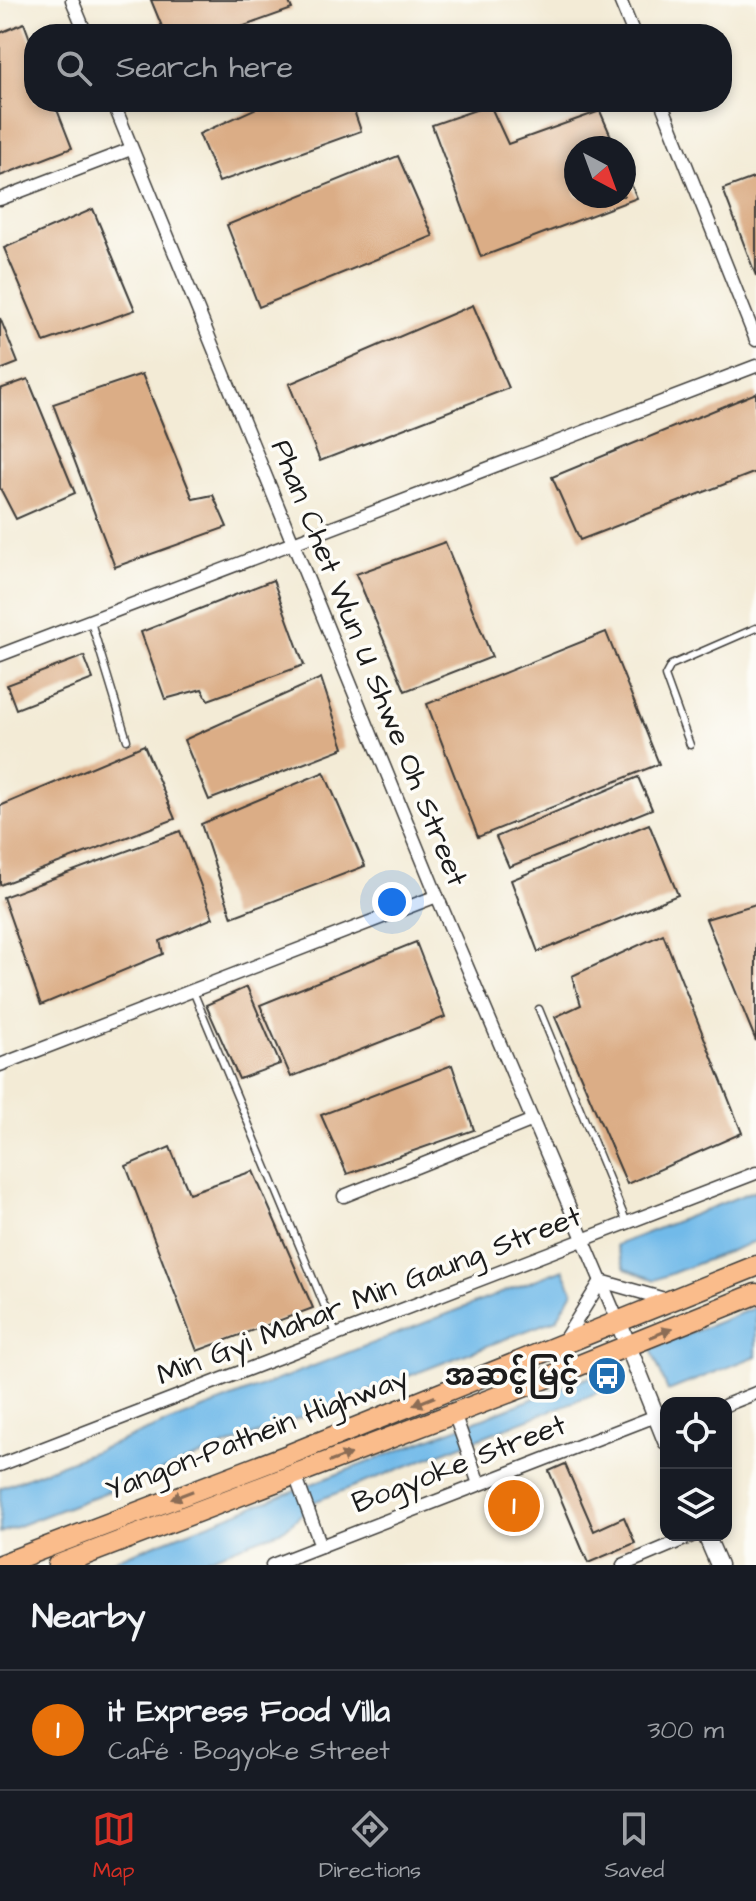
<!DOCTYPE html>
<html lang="en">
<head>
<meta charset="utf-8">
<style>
  :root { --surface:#171b24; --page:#242831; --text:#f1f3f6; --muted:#9ea1a6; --line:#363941; --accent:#d93025 }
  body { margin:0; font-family:"Architects Daughter","Noto Sans Myanmar",sans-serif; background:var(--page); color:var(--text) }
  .controls { position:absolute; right:24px; bottom:24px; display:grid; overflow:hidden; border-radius:16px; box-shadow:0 4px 12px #0003 }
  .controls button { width:72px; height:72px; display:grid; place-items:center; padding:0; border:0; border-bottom:2px solid var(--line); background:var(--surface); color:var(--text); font:40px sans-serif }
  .compass { position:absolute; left:564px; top:136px; width:72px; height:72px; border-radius:50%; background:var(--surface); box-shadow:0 4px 12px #0003; rotate:139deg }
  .you { position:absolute; left:392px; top:902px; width:28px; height:28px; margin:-20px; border:6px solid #fff; border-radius:50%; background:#1a73e8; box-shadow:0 0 0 12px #1a73e833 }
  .badge { display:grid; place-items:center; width:52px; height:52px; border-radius:50%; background:var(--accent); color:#fff; font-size:26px; font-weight:700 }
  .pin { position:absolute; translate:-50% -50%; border:4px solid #fff; box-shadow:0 2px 8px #0006 }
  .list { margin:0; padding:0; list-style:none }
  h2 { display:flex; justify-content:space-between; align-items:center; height:104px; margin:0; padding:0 32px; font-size:34px }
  h2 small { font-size:26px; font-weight:400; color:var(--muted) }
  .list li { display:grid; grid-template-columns:52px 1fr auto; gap:24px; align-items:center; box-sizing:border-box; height:120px; padding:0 32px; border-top:2px solid var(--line) }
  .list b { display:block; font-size:30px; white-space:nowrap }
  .list p { margin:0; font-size:26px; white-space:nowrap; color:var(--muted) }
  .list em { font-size:26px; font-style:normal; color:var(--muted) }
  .icon { flex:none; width:44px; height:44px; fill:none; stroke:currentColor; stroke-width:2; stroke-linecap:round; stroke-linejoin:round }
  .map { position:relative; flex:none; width:756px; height:1565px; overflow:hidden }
  .search { position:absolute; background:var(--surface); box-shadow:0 4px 12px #0003; left:24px; right:24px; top:24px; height:88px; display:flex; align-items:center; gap:20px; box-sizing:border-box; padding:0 28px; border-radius:32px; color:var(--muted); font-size:30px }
  .sheet { height:224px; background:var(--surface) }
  nav { display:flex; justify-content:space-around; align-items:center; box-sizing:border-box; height:112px; border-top:2px solid var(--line); background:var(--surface); font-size:22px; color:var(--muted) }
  nav a { display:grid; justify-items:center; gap:4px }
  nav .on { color:var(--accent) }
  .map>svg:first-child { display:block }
  .water { fill:#71bae9; stroke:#466b82; stroke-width:2 }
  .building { fill:#dbad86 }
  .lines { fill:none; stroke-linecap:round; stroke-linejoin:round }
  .service-casing { stroke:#3c3b38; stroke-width:9 }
  .minor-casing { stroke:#3c3b38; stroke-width:15 }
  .tertiary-casing { stroke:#3c3b38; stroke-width:19 }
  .primary-casing { stroke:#3c3b38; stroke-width:23 }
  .service { stroke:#fff; stroke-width:6 }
  .minor { stroke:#fff; stroke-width:12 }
  .tertiary { stroke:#fff; stroke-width:16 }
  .primary { stroke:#fabc8b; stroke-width:20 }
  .oneway { fill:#8b6c54 }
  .labels { text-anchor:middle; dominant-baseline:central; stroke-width:7; stroke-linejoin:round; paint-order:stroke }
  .street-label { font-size:30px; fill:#1c1c1c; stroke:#fdfcf7 }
  .poi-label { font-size:30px; font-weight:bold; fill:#1c1c1c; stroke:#fdfcf7; text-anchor:end }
</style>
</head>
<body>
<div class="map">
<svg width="756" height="1565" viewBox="0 0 756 1565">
  <rect width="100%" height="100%" fill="#fdfcf7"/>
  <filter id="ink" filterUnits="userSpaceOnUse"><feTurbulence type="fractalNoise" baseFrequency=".0125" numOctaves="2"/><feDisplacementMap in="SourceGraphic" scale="16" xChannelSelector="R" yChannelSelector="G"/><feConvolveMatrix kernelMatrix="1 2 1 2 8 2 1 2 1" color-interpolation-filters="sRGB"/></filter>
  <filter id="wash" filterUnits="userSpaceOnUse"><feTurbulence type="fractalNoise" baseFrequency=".006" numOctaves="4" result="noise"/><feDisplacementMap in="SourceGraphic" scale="32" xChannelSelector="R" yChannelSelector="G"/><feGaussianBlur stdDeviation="1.8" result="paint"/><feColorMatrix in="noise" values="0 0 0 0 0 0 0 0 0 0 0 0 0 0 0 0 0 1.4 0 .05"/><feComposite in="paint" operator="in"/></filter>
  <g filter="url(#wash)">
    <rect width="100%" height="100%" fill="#f3ebd6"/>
    <g class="water">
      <polygon points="756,1190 756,1241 655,1280 625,1269 616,1245"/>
      <polygon points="563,1269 573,1291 557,1319 0,1533 0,1488"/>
      <polygon points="756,1307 756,1356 668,1391 651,1349"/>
      <polygon points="605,1371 612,1387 316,1501 285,1529 190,1565 101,1565"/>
    </g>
    <g id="blocks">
      <g class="building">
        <polygon points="151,0 288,0 292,9 222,34 165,34"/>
        <polygon points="24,23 34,50 34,102 54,102 72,148 0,176 0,33"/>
        <polygon points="270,102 351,102 361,131 219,182 199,134"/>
        <polygon points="490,105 508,144 600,111 616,148 576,148 576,196 624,196 624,168 637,198 481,257 432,125"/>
        <polygon points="398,156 433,236 259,307 227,225"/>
        <polygon points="756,177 756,276 723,189"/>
        <polygon points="93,209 135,310 44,342 4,248"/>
        <polygon points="473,305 509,388 320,461 289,384"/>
        <polygon points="0,318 18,363 0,370"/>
        <polygon points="142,374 193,499 213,495 227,527 115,567 53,404"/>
        <polygon points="28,379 75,493 16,519 0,488 0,389"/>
        <polygon points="756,393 756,472 580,540 552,477"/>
        <polygon points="445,542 492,657 405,691 356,574"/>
        <polygon points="273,580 304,665 208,700 202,689 165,699 141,632"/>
        <polygon points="606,632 659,764 478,837 427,704"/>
        <polygon points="84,656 93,679 16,709 7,685"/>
        <polygon points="321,678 344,748 209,800 184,740"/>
        <polygon points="144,745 175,819 0,885 0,806"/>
        <polygon points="324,772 365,866 232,917 201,824"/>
        <polygon points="638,777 652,809 509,867 496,837"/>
        <polygon points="649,824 678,895 538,952 511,880"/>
        <polygon points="180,831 213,918 160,941 163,954 41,1005 3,897"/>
        <polygon points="756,904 756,1041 706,919"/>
        <polygon points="663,934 742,1133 627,1184 555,1017 581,1005 572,976"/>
        <polygon points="416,942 445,1017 291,1077 260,1005"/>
        <polygon points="247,987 280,1064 239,1079 206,1005"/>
        <polygon points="452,1065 474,1130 347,1174 321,1115"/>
        <polygon points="170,1147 189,1193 253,1171 313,1308 197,1351 126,1166"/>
        <polygon points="565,1464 594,1531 624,1517 635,1543 588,1563 549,1471"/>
      </g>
    </g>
  </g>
  <g filter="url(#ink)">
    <use href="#blocks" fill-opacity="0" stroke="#3c3b38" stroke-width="2"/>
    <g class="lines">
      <g class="service-casing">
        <g id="service">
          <polyline points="91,622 127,740"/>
          <polyline points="690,745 665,676 671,665 756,628"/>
          <polyline points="193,991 337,1336"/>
          <polyline points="539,1009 627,1223"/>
        </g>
      </g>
      <g class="minor-casing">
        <g id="minor">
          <polyline points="72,0 86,34"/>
          <polyline points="620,0 634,34"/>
          <polyline points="113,102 437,896 618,1321"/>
          <polyline points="661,102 756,340"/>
          <polyline points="0,199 131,149"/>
          <polyline points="0,655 756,366"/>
          <polyline points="0,1065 437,896"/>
          <polyline points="344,1196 533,1120"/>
          <polyline points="563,1342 601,1281 668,1300"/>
          <polyline points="726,1405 756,1393"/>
          <polyline points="454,1413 479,1484"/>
          <polyline points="0,1465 756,1173"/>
          <polyline points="295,1475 321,1546"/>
          <polyline points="272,1565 666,1412"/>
          <polyline points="623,1565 694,1535"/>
        </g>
      </g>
      <g class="tertiary-casing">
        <g id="tertiary">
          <polyline points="618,1321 666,1441"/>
          <polyline points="706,1535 719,1565"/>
        </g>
      </g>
      <g class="primary-casing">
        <g id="primary">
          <polyline points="0,1565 288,1455 756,1266"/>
          <polyline points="58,1565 570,1369 756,1294"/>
        </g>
      </g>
      <use href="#service" class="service"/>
      <use href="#minor" class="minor"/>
      <use href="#tertiary" class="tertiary"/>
      <use href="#primary" class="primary"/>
    </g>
    <defs><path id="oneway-solid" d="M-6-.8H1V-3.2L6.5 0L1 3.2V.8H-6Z" transform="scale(2)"/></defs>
    <g class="oneway">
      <use href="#oneway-solid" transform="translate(661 1333) rotate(-22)"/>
      <use href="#oneway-solid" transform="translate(424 1401) rotate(158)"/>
      <use href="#oneway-solid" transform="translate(340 1458) rotate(-21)"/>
      <use href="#oneway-solid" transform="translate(182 1495) rotate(159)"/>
    </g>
  </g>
  <defs>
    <g id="bus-disc" transform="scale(2)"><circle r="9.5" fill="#1f6fb2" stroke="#fdfcf7"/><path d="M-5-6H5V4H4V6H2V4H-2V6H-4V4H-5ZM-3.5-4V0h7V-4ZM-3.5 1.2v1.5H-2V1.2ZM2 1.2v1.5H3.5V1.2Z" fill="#fff"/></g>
  </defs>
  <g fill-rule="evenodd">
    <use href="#bus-disc" x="607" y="1376"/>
  </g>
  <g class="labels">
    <g class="street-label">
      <text transform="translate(369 663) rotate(68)">Phan Chet Wun U Shwe Oh Street</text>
      <text transform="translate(369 1296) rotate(-21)">Min Gyi Mahar Min Gaung Street</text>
      <text transform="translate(257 1434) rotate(-21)">Yangon-Pathein Highway</text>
      <text transform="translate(459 1464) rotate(-21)">Bogyoke Street</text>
    </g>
    <g class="poi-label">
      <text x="579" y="1376">အဆင့်မြင့်</text>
    </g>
  </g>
</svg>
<div class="controls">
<button><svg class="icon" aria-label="locate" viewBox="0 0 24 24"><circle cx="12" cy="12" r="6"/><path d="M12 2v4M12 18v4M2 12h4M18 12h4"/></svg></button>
<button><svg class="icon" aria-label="layers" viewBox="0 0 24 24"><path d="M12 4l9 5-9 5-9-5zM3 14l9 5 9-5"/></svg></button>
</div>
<svg class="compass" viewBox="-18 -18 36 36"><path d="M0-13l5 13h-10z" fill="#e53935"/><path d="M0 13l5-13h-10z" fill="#9ea1a6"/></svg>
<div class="you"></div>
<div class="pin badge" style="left:514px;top:1506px;background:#e8710a">1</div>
<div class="search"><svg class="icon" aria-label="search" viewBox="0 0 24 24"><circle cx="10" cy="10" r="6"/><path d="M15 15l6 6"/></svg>Search here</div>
</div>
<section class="sheet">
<h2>Nearby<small></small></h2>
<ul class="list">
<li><span class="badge" style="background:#e8710a">1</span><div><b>it Express Food Villa</b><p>Café · Bogyoke Street</p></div><em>300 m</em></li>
</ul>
</section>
<nav>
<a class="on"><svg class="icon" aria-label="map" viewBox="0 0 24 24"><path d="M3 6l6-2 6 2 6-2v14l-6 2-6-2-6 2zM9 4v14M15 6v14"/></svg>Map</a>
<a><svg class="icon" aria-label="directions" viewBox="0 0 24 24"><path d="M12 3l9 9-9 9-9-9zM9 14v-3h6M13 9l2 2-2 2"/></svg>Directions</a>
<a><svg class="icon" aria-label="saved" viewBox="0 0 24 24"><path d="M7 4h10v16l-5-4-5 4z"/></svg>Saved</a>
</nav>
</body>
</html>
